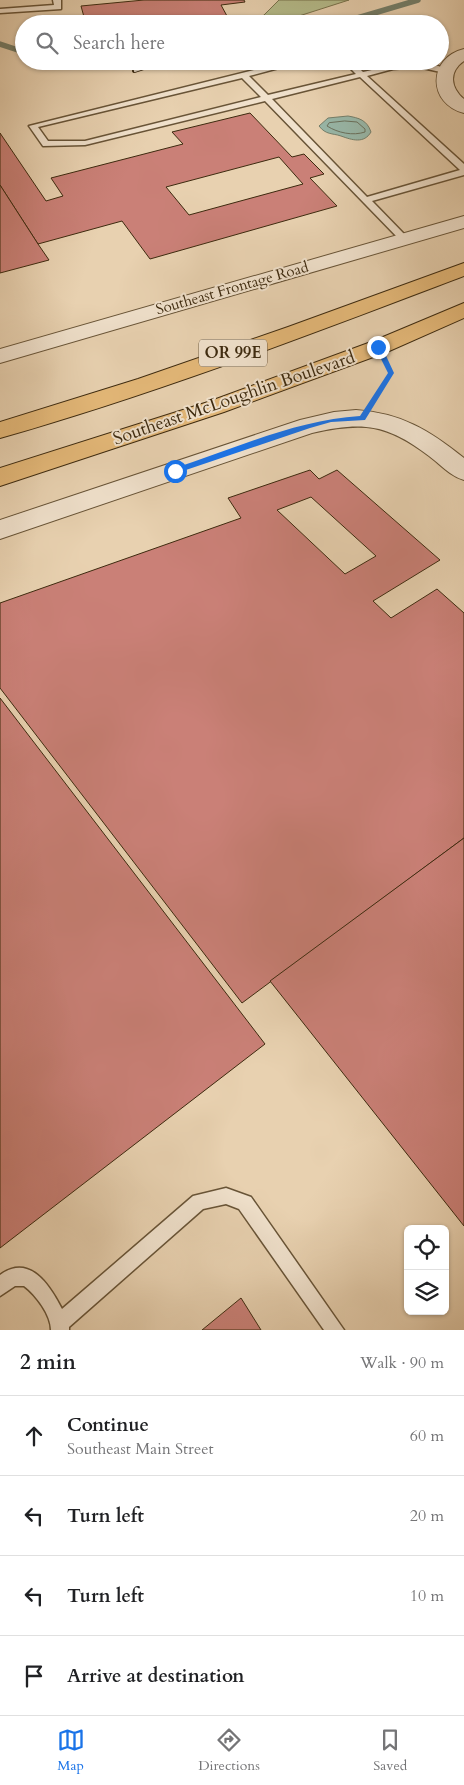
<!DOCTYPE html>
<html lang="en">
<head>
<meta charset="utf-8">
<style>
  :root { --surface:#fff; --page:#f2f2f2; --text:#202124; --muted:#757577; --line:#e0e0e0; --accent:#1a73e8 }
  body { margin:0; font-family:Cardo,serif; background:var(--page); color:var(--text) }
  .controls { position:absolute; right:15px; bottom:15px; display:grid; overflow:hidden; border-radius:8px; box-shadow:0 1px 4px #0004 }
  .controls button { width:45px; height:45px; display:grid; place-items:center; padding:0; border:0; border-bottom:1px solid var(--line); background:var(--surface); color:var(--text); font:25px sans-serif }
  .stop { position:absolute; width:15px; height:15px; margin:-11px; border:4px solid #1a73e8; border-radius:50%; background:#fff }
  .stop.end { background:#1a73e8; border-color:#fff; box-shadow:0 1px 5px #0008 }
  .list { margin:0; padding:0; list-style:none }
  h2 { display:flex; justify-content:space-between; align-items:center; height:65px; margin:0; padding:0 20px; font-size:21px }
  h2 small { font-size:16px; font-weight:400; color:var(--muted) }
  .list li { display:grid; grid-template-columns:32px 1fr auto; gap:15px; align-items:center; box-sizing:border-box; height:80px; padding:0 20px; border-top:1px solid var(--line) }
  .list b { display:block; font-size:19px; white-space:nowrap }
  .list p { margin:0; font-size:16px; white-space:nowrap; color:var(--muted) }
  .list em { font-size:16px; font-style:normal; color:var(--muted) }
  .icon { flex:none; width:28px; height:28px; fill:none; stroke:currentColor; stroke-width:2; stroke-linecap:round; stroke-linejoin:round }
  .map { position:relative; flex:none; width:464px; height:1330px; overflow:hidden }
  .search { position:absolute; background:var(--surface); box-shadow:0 1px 4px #0004; left:15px; right:15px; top:15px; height:55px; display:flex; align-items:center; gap:12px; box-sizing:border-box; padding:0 18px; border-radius:28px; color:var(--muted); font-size:19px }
  .sheet { height:385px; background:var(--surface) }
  nav { display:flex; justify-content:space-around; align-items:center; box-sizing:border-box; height:70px; border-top:1px solid var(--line); background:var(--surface); font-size:14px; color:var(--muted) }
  nav a { display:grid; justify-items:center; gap:2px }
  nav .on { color:var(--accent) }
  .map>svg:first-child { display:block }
  .green { fill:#b5bc8b; stroke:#79734d }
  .water { fill:#98b7a8; stroke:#747f6b }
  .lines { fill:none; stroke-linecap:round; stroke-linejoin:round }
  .shore { stroke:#6a705c; stroke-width:1 }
  .stream { stroke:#747f6b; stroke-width:5.5 }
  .building { fill:#ca8077; stroke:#3d2a0f; fill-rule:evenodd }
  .service-casing { stroke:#685437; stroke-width:3 }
  .tertiary-casing { stroke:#685437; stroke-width:2 }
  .trunk-casing { stroke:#3d2a0f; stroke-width:2 }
  .path { stroke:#3d2a0f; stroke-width:2.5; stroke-dasharray:3 2; stroke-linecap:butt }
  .service { fill:#f0e1cc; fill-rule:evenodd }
  .tertiary { fill:#f0e1cc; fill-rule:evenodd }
  .trunk { fill:#e4b878; fill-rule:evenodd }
  .rail-casing { stroke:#3d2a0f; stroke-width:4 }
  .rail { stroke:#f0e1cc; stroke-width:2.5; stroke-dasharray:8; stroke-linecap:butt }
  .route { fill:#1a73e8 }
  .labels { text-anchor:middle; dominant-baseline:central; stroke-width:4; stroke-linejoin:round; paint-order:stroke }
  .far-street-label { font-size:15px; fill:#3d2a0f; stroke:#f0e1cc }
  .shield { fill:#f0e1cc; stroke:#736148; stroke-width:1 }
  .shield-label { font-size:16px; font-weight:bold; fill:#3d2a0f }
  .street-label { font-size:18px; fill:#3d2a0f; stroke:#f0e1cc }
</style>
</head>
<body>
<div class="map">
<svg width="464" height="1330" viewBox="0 0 464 1330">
  <rect width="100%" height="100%" fill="#e8d1b0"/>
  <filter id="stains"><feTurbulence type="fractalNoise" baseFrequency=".004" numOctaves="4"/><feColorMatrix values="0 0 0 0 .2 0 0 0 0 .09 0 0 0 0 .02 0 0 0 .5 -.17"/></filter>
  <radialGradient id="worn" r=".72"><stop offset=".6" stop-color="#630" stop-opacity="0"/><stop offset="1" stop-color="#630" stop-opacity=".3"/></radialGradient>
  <polygon class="green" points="279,0 349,0 274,24 251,24 264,15"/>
  <path class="water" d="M348,116C359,118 367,120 371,132C364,144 352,140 341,136C332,133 326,135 319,126L328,118Z"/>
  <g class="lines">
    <path class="shore" d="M345,121L357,122L365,129V132C353,136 338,133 327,126L329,123Z"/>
    <g class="stream">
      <polyline points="337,24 418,0"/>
      <polyline points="0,44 24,52"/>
      <polyline points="79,61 114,65 188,61"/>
    </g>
  </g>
  <g class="building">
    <polygon points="144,0 244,0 245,2 221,5 227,16 220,17 221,21 204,24 76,24 74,18 84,17 81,6"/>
    <path d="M250,113L292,157L304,154L324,174L310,178L337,206L150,259L122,221L38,244L0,185V133L46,201L63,196L51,178L183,144L172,132ZM279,157L303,184L189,215L166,187Z"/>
    <polygon points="0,185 38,244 49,260 0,273"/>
    <path d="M310,470L319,479L337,470L440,560L373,601L391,618L437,589L464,613V838L242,1003L0,688V603L241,518L228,498ZM311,497L376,556L345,574L277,510Z"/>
    <polygon points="0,698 265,1044 0,1248"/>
    <polygon points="464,838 464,1226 270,981"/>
    <polygon points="241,1298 261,1330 202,1330"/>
  </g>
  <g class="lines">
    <g class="service-casing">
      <g id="service">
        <polygon points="53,0 61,0 61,9 0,13 0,9 54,5"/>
        <path d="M290,61H305L249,76L268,95L356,74L343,61H352L363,72C387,66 427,56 449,71L445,73L418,67L393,69L367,76L464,164V175L372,201L406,236V240H400L265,101L85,145L43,146L29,126ZM360,77L460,170L367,197L272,99ZM242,78L261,97L85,141H48L38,127Z"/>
        <path d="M226,1188L251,1197L344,1330H324L239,1209L226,1204L203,1209L69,1327V1330H51C51,1315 36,1295 24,1286H15L0,1296V1275C30,1253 50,1286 62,1309L193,1196Z"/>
      </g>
    </g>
    <g class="tertiary-casing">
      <g id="tertiary">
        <path d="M464,49V61C448,72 451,88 464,99V113C428,104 427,58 464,49Z"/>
        <polygon points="464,216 464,228 0,363 0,349"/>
        <path d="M356,410C401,413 429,430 464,458V480C450,476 440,464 429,456C387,424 363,421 312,433L0,539V520L300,420L334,412Z"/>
      </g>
    </g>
    <g class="trunk-casing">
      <g id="trunk">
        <path d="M464,263V276C311,334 158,393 0,438V422L138,379L288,327Z"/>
        <polygon points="464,303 464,318 387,352 224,412 0,486 0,468 208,402 371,342"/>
      </g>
    </g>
    <polyline class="path" points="375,399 391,373 387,366"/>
    <use href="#service" class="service"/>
    <use href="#tertiary" class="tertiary"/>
    <use href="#trunk" class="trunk"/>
    <g class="rail-casing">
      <polyline id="rail" points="134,71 165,61"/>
    </g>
    <use href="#rail" class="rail"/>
  </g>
  <path class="route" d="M378,345L382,347L394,373L365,420L331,422L310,428L177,473H172V469C233,449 296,420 360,416L388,373L375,347Z"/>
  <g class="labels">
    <g class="far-street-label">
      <text transform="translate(232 288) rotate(-16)">Southeast Frontage Road</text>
    </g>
    <rect class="shield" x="199" y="339.5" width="68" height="27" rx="4"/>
    <g class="shield-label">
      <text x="233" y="353">OR 99E</text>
    </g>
    <g class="street-label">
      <text transform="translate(234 398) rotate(-19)">Southeast McLoughlin Boulevard</text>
    </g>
  </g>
  <rect width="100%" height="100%" filter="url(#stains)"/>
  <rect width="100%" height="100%" fill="url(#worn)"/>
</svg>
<div class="controls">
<button><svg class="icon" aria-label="locate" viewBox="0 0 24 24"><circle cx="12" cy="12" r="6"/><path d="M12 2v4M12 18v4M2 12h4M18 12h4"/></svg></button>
<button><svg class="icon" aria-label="layers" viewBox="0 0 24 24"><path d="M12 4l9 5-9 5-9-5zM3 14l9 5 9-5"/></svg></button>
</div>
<div class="stop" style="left:175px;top:471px"></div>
<div class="stop end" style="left:378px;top:347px"></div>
<div class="search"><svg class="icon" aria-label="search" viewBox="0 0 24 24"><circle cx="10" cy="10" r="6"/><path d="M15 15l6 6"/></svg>Search here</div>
</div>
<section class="sheet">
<h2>2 min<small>Walk · 90 m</small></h2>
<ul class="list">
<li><svg class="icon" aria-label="ahead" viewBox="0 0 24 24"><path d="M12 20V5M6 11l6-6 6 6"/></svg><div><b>Continue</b><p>Southeast Main Street</p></div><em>60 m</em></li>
<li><svg class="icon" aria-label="left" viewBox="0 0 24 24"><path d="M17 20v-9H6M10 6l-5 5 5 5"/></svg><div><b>Turn left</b></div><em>20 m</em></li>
<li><svg class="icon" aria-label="left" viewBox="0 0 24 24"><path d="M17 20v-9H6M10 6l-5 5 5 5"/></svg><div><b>Turn left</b></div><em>10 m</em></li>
<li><svg class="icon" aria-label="arrive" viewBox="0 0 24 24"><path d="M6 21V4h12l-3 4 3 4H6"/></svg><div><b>Arrive at destination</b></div></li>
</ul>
</section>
<nav>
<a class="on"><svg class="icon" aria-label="map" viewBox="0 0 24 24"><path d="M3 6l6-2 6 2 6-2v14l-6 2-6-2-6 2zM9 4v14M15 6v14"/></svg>Map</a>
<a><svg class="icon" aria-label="directions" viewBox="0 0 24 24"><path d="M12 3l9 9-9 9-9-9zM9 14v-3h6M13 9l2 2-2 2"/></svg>Directions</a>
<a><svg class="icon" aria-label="saved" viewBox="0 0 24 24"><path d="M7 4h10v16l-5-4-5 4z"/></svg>Saved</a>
</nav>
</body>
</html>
